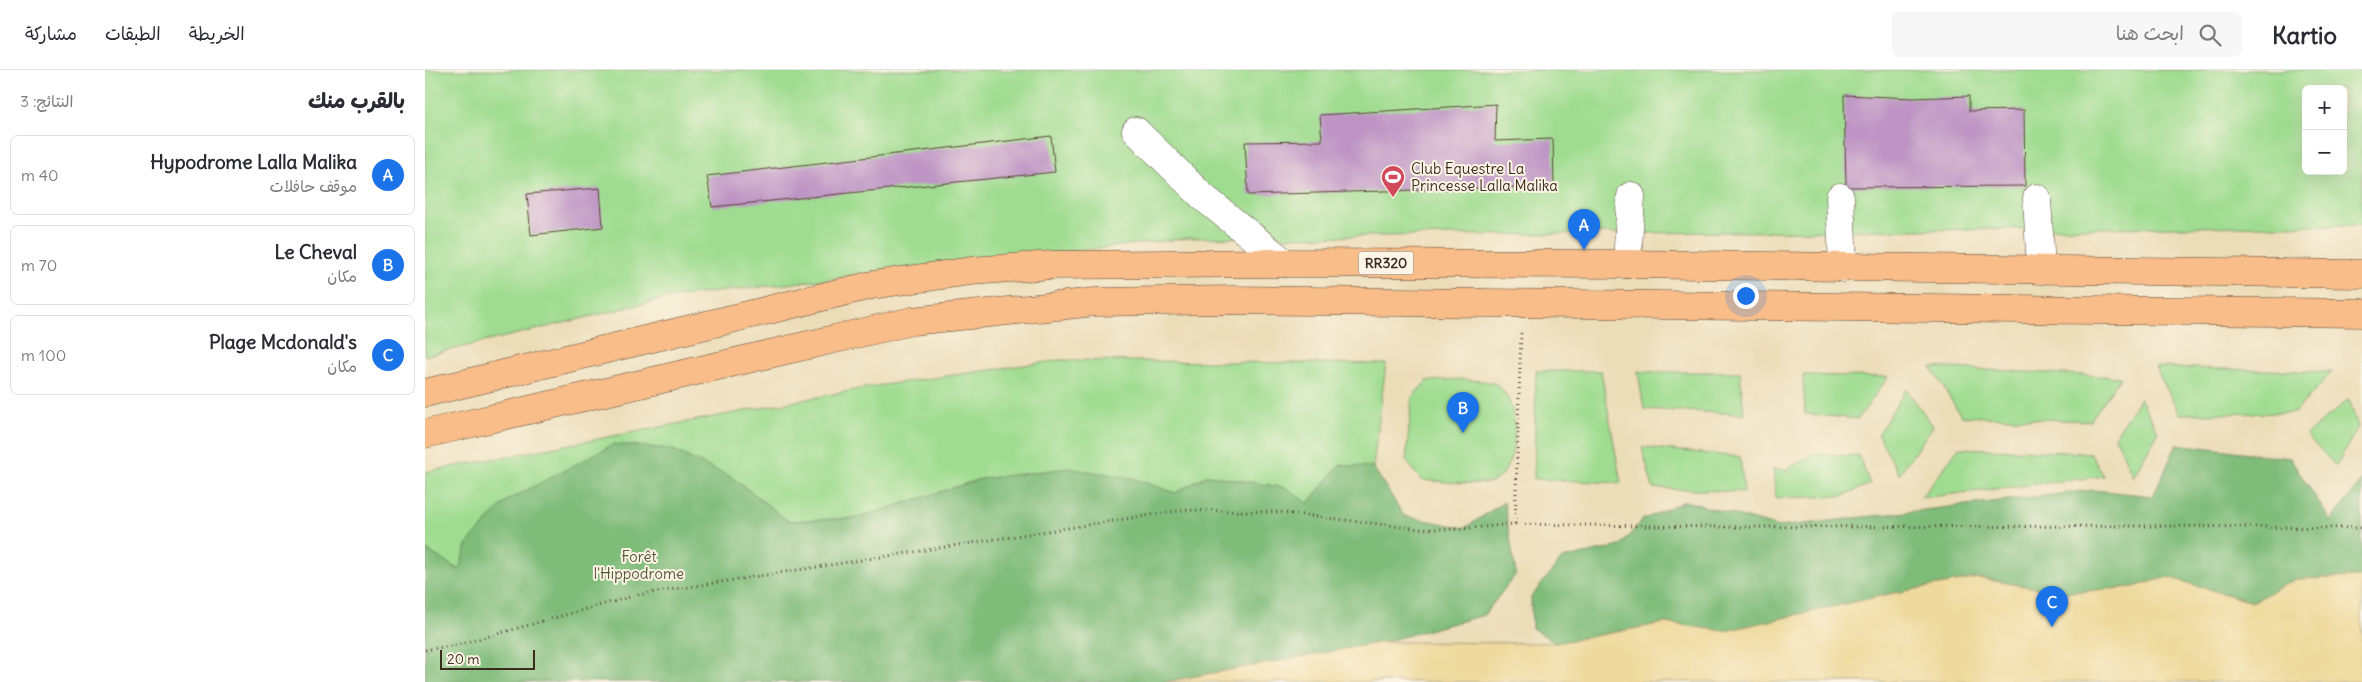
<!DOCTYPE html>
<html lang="ar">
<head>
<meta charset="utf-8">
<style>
  :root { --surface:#fff; --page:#f7f7f7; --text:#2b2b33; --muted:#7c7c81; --line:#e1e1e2; --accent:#1a73e8 }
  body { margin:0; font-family:Delius,"Playpen Sans Arabic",sans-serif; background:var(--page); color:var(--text); direction:rtl }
  .controls { position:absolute; right:15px; top:15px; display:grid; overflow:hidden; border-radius:8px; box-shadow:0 5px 20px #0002 }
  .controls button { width:45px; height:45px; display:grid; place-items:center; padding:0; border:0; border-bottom:1px solid var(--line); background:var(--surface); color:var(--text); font:25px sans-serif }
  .scale { position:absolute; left:15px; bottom:12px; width:95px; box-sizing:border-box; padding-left:5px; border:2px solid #3b2a1e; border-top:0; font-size:14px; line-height:18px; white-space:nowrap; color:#3b2a1e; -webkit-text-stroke:4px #fcf5e5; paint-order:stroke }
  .you { position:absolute; left:1320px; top:225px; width:18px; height:18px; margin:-12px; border:4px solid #fff; border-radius:50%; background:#1a73e8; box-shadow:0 0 0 8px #1a73e833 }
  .badge { display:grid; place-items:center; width:32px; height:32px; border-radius:50%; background:var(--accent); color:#fff; font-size:16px; font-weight:700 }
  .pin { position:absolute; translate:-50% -41px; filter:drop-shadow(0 1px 2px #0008) }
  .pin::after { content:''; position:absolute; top:26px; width:18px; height:15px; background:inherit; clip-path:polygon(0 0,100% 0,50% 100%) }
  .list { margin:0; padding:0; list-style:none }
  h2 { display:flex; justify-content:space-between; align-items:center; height:65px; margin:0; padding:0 20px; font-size:21px }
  h2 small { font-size:16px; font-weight:400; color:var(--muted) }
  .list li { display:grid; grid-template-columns:32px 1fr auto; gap:15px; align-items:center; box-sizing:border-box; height:80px; margin:0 10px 10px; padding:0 10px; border:1px solid var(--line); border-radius:8px }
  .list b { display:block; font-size:19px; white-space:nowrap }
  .list p { margin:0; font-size:16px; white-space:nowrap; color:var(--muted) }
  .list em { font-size:16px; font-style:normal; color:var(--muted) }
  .icon { flex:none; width:28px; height:28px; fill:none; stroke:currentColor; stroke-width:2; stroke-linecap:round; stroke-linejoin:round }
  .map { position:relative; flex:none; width:1937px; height:612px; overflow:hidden; direction:ltr }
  header { display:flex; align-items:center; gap:30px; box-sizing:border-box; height:70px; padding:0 25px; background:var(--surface); border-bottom:1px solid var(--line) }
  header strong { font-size:24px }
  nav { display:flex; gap:28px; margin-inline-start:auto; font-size:18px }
  .search { width:350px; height:45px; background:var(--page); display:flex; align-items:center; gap:12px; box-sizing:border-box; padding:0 18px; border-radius:8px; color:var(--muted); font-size:19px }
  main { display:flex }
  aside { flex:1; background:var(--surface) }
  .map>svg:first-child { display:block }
  .green { fill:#9fdc90; stroke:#6d8357; fill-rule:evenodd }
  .forest { fill:#7fbc7a; stroke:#5d734c }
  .sand { fill:#eeda9e; stroke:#94825e }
  .building { fill:#bd94c4 }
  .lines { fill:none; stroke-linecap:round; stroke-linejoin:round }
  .street-casing { stroke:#564535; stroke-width:29 }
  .highway-casing { stroke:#564535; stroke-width:29 }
  .path { stroke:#564535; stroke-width:3; stroke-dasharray:1 4; stroke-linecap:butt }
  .street { stroke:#fff; stroke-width:28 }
  .highway { stroke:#f8bd89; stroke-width:28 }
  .labels { text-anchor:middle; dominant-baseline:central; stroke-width:4; stroke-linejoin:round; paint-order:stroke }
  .shield { fill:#fcf5e5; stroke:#75675a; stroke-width:1 }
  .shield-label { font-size:14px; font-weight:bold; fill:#3b2a1e }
  .poi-label { font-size:15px; fill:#3b2a1e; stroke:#fcf5e5; text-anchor:start }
  .park-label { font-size:15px; fill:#54563a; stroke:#fcf5e5 }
</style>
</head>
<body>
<header>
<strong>Kartio</strong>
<div class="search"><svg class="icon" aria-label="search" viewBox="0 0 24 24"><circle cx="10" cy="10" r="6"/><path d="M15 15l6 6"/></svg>ابحث هنا</div>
<nav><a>الخريطة</a><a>الطبقات</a><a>مشاركة</a></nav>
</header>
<main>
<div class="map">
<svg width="1937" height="612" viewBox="0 0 1937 612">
  <rect width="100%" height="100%" fill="#fcf5e5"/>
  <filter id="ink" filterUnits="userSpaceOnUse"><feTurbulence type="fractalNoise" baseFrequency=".02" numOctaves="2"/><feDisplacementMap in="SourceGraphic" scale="10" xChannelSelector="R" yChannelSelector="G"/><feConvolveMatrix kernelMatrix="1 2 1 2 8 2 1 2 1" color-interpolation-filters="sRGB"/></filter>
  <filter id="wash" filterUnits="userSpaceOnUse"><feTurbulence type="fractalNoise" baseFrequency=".0096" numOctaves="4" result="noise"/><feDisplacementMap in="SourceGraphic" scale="20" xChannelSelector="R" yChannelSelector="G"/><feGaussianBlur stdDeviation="1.12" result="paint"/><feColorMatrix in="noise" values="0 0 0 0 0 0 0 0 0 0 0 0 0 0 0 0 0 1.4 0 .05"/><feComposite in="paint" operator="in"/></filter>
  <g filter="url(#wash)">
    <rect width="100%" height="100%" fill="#ecddb9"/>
    <g class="green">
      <path d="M0,0H1937V155L764,168L247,227L0,286ZM1881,19H1918V101H1881Z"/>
      <polygon points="635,290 961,294 948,397 915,395 883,433 861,418 783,405 750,423 707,408 556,409 433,448 363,451 308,408 43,473 34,500 0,479 0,402 445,317"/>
      <polygon points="1506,297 1696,307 1665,351 1536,346"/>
      <polygon points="1730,297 1907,302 1869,343 1755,344"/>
      <polygon points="1111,301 1176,301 1196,413 1109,409"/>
      <polygon points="1213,302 1315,302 1319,344 1219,339"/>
      <polygon points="1378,305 1463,307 1433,349 1380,344"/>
      <path d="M1038,309C1047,311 1065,310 1072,315C1097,333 1095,397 1069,411C1060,416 1009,411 996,410L981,390L987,327L1002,311Z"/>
      <polygon points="1481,319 1508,356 1474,404 1453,365"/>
      <polygon points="1715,328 1733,362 1708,407 1690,366"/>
      <polygon points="1924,329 1933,357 1911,396 1881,365"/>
      <polygon points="1217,377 1315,387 1319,422 1228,418"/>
      <polygon points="1534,378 1665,383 1679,406 1496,428"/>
      <polygon points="1390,384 1434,386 1445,414 1417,426 1351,428 1348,399 1360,400"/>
    </g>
    <g class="forest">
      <polygon points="189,374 246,379 308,408 363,451 433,448 556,409 642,398 707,408 750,423 783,405 861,418 883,433 915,395 948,397 979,446 1040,458 1079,432 1091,504 1059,545 958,572 739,612 0,612 0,479 34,500 43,473 81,431"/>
      <polygon points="1752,374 1865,388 1906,451 1937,410 1937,507 1871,509 1827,532 1743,507 1709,517 1639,523 1553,508 1469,523 1300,561 1240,553 1131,573 1107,558 1106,527 1137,489 1195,476 1217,450 1260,431 1354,457 1668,420 1728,426"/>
    </g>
    <polygon class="sand" points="1743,507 1827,532 1871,509 1937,507 1937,612 739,612 958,572 1131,573 1240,553 1300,561 1469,523 1553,508 1639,523 1709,517"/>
    <g id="blocks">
      <g class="building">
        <polygon points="1419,25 1488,28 1544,26 1544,41 1599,40 1600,116 1421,117"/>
        <polygon points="1071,34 1070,71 1128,69 1129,116 823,125 820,72 897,71 895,45"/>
        <polygon points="626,66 630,102 287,137 282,106"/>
        <polygon points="175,118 178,157 106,165 102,124"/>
      </g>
    </g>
  </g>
  <g filter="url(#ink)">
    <use href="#blocks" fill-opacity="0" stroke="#564535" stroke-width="1"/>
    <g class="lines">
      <g class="street-casing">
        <g id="street">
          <polyline points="711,61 778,127 860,193"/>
          <polyline points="1415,127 1418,198"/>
          <polyline points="1612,128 1616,200"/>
          <polyline points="1202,194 1206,126"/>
        </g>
      </g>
      <g class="highway-casing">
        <g id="highway">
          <polyline points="0,323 447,215 546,201 627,195 860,193 1202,194 1937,204"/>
          <polyline points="0,364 487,251 670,232 806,230 1937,243"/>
        </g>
      </g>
      <g class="path">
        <polyline points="1090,454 1096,262"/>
        <polyline points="0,580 32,575 212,525 758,440 853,442 995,459 1035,459 1090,454 1295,457 1739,456 1937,458"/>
      </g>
      <use href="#street" class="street"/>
      <use href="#highway" class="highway"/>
    </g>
  </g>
  <defs>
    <g id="stadium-pin" transform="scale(1.25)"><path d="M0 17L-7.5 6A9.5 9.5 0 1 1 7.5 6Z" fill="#d1495b" stroke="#fcf5e5"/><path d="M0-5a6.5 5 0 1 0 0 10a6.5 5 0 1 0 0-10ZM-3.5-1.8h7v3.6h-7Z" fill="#fff"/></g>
  </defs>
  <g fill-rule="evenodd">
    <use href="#stadium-pin" x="968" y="107"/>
  </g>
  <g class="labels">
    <rect class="shield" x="933.5" y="181.5" width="55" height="23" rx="4"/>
    <g class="shield-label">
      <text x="961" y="193">RR320</text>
    </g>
    <g class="poi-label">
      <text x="986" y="98">Club Equestre La<tspan x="986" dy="17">Princesse Lalla Malika</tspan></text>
    </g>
    <g class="park-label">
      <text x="214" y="486">Forêt<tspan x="214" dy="17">l'Hippodrome</tspan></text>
    </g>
  </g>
</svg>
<div class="controls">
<button>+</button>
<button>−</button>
</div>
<div class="scale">20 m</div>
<div class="you"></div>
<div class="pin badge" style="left:1159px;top:180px">A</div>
<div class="pin badge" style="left:1038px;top:363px">B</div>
<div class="pin badge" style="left:1627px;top:557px">C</div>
</div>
<aside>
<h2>بالقرب منك<small>النتائج: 3</small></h2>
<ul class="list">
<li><span class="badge">A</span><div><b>Hypodrome Lalla Malika</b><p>موقف حافلات</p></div><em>40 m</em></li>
<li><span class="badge">B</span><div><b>Le Cheval</b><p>مكان</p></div><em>70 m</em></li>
<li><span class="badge">C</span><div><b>Plage Mcdonald's</b><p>مكان</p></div><em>100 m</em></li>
</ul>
</aside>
</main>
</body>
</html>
